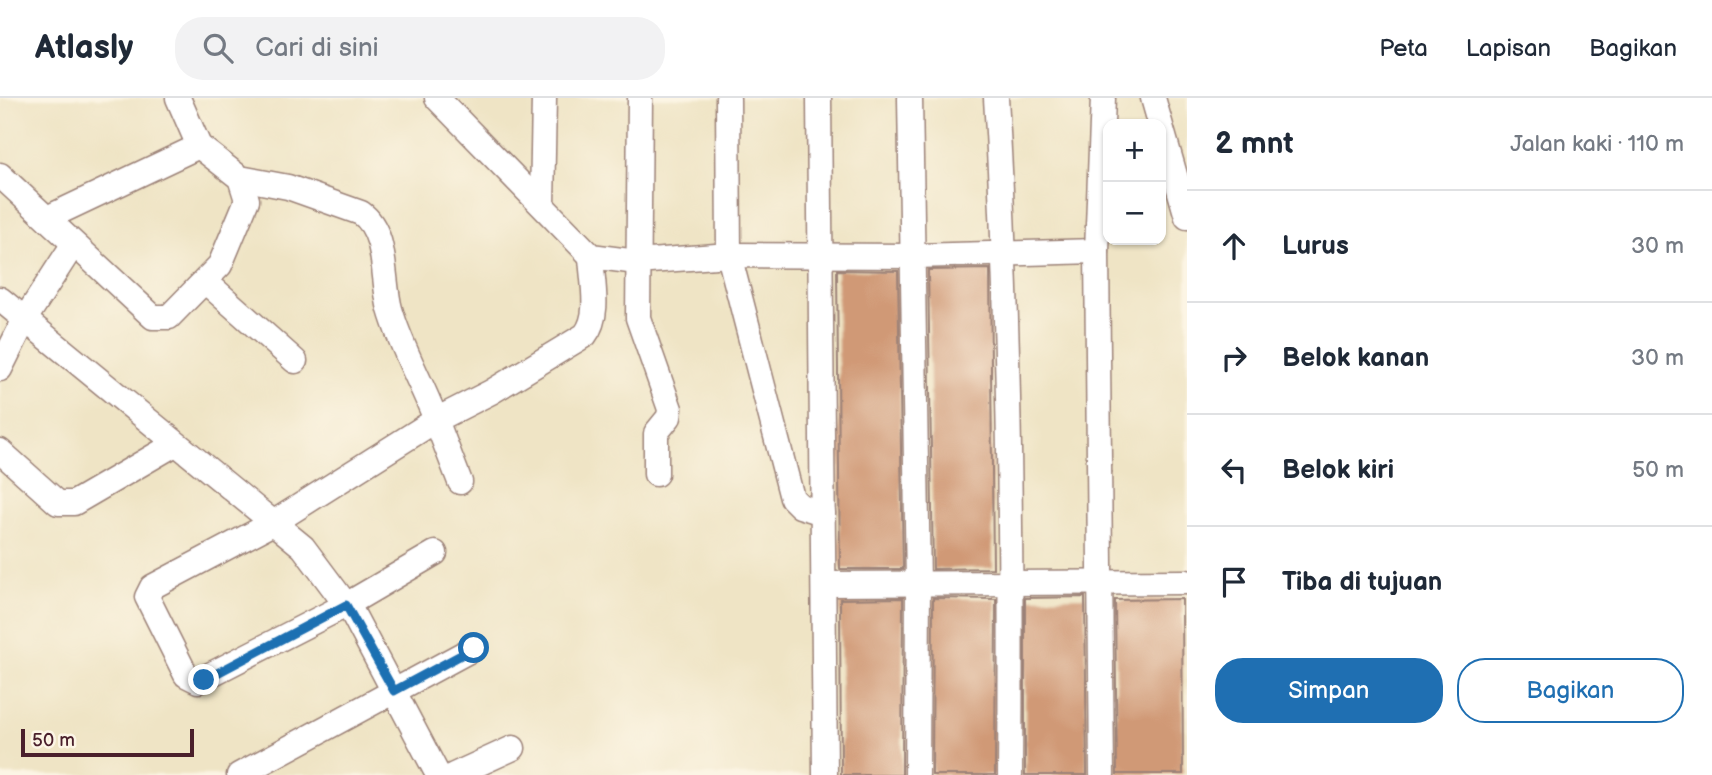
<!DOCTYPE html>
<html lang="id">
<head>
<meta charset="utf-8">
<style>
  :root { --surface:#fff; --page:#f2f2f3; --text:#1f2937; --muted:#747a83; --line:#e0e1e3; --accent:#1f6fb2 }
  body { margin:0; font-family:"Balsamiq Sans",sans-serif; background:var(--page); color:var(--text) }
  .controls { position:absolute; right:21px; top:21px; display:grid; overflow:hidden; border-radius:14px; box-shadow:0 2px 5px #0004 }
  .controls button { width:63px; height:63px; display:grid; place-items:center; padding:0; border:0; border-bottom:2px solid var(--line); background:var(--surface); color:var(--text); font:35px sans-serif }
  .scale { position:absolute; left:21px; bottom:18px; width:173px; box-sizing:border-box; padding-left:7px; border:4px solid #4a1f2b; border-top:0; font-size:19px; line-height:24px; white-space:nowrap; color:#4a1f2b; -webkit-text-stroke:5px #fcf5e5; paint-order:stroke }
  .stop { position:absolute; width:21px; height:21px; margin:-16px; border:5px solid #1f6fb2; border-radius:50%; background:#fff }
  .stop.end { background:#1f6fb2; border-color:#fff; box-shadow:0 2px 7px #0008 }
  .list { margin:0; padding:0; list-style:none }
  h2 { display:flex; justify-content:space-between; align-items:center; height:91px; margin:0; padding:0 28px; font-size:30px }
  h2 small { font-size:23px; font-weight:400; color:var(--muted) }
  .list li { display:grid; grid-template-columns:46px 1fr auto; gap:21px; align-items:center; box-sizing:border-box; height:112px; padding:0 28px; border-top:2px solid var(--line) }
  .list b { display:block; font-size:26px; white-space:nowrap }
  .list em { font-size:23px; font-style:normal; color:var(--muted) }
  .actions { display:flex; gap:14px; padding:21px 28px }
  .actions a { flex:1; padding:16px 0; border:2px solid var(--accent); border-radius:28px; text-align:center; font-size:24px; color:var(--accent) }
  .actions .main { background:var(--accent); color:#fff }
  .icon { flex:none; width:38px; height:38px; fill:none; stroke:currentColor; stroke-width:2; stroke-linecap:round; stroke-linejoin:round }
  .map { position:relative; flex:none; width:1187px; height:677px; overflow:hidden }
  header { display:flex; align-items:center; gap:42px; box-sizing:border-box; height:98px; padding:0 35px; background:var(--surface); border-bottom:2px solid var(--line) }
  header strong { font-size:33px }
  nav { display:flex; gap:38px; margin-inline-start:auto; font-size:24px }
  .search { width:490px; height:63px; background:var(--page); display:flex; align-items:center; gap:18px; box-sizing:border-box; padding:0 24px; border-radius:28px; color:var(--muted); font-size:26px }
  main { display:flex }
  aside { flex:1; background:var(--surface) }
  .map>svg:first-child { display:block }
  .building { fill:#d09976 }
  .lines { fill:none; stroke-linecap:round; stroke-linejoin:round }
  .street-casing { stroke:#9c8278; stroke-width:27 }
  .street { stroke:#fff; stroke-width:24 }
  .route { stroke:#1f6fb2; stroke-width:9 }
</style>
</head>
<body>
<header>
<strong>Atlasly</strong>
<div class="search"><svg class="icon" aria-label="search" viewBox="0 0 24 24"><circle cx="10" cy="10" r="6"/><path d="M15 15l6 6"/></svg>Cari di sini</div>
<nav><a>Peta</a><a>Lapisan</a><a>Bagikan</a></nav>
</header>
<main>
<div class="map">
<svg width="1187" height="677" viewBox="0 0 1187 677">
  <rect width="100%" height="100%" fill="#fcf5e5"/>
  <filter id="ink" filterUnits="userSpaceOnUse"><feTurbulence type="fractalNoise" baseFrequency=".0143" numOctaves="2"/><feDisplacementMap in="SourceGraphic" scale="14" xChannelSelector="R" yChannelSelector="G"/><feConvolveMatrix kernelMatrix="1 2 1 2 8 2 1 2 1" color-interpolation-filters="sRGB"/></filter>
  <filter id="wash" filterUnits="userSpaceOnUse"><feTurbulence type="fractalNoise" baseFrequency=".00686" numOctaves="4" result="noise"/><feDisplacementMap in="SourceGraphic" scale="28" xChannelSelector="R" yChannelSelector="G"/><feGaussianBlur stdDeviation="1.57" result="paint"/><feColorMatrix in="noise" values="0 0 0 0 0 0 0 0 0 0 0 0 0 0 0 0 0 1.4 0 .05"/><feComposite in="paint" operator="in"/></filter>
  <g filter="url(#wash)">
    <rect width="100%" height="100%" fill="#efe4c5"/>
    <g id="blocks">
      <g class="building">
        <polygon points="990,171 993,470 933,471 928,172"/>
        <polygon points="837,172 898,173 903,471 840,471"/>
        <polygon points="1085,499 1087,677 1025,677 1025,500"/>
        <polygon points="903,500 902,677 841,677 840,501"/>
        <polygon points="933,500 996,501 995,677 932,677"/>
        <polygon points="1182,501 1183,676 1117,676 1115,502"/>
      </g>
    </g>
  </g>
  <g filter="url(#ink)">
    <use href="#blocks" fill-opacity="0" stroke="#9c8278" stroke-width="2"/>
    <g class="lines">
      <g class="street-casing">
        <g id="street">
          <polyline points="437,0 591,158 637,164 729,157 914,158 1097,153"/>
          <polyline points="640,0 638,220 670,311 669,319 656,335 656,376"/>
          <polyline points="728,0 729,157 792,400 800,408 823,415"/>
          <polyline points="819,0 825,677"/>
          <polyline points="910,0 918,486 917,677"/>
          <path d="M996,0C1010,226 1012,451 1010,677"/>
          <polyline points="1153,0 1187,119"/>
          <polyline points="0,77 153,219 169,219 220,167 247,102 240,80 199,48 178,0"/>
          <path d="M240,80L288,89L361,115C388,134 382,182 390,211C401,250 422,285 436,322L491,294L585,237C601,217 592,183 591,158"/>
          <polyline points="542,107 544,0"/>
          <polyline points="47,120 199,48"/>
          <polyline points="206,184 295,263"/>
          <polyline points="0,201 303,449 353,516 438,677"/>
          <polyline points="0,271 25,221 73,147"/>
          <polyline points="0,353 58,405 74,405 175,346"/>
          <polyline points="435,455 346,507 198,583 186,577 147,499 152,489 273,425 436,322 460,384"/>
          <polyline points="824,486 1187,484"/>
          <polyline points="239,677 474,550"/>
          <polyline points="454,677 513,650"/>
          <polyline points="1102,677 1097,153 1103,0"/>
        </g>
      </g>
      <use href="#street" class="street"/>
    </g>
  </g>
  <g class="lines" filter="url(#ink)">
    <polyline class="route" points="204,582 346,507 394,593 474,550"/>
  </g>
</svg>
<div class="controls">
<button>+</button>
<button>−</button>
</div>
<div class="scale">50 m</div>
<div class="stop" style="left:474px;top:550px"></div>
<div class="stop end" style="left:204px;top:582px"></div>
</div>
<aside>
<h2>2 mnt<small>Jalan kaki · 110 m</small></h2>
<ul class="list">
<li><svg class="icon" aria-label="ahead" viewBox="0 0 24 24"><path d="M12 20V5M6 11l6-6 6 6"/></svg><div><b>Lurus</b></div><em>30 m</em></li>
<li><svg class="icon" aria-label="right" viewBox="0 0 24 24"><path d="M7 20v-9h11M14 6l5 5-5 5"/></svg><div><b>Belok kanan</b></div><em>30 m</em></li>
<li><svg class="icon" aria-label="left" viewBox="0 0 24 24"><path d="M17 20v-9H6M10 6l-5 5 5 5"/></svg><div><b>Belok kiri</b></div><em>50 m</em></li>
<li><svg class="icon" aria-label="arrive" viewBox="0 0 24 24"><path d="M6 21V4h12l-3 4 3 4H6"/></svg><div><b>Tiba di tujuan</b></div></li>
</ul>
<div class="actions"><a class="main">Simpan</a><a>Bagikan</a></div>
</aside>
</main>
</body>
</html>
